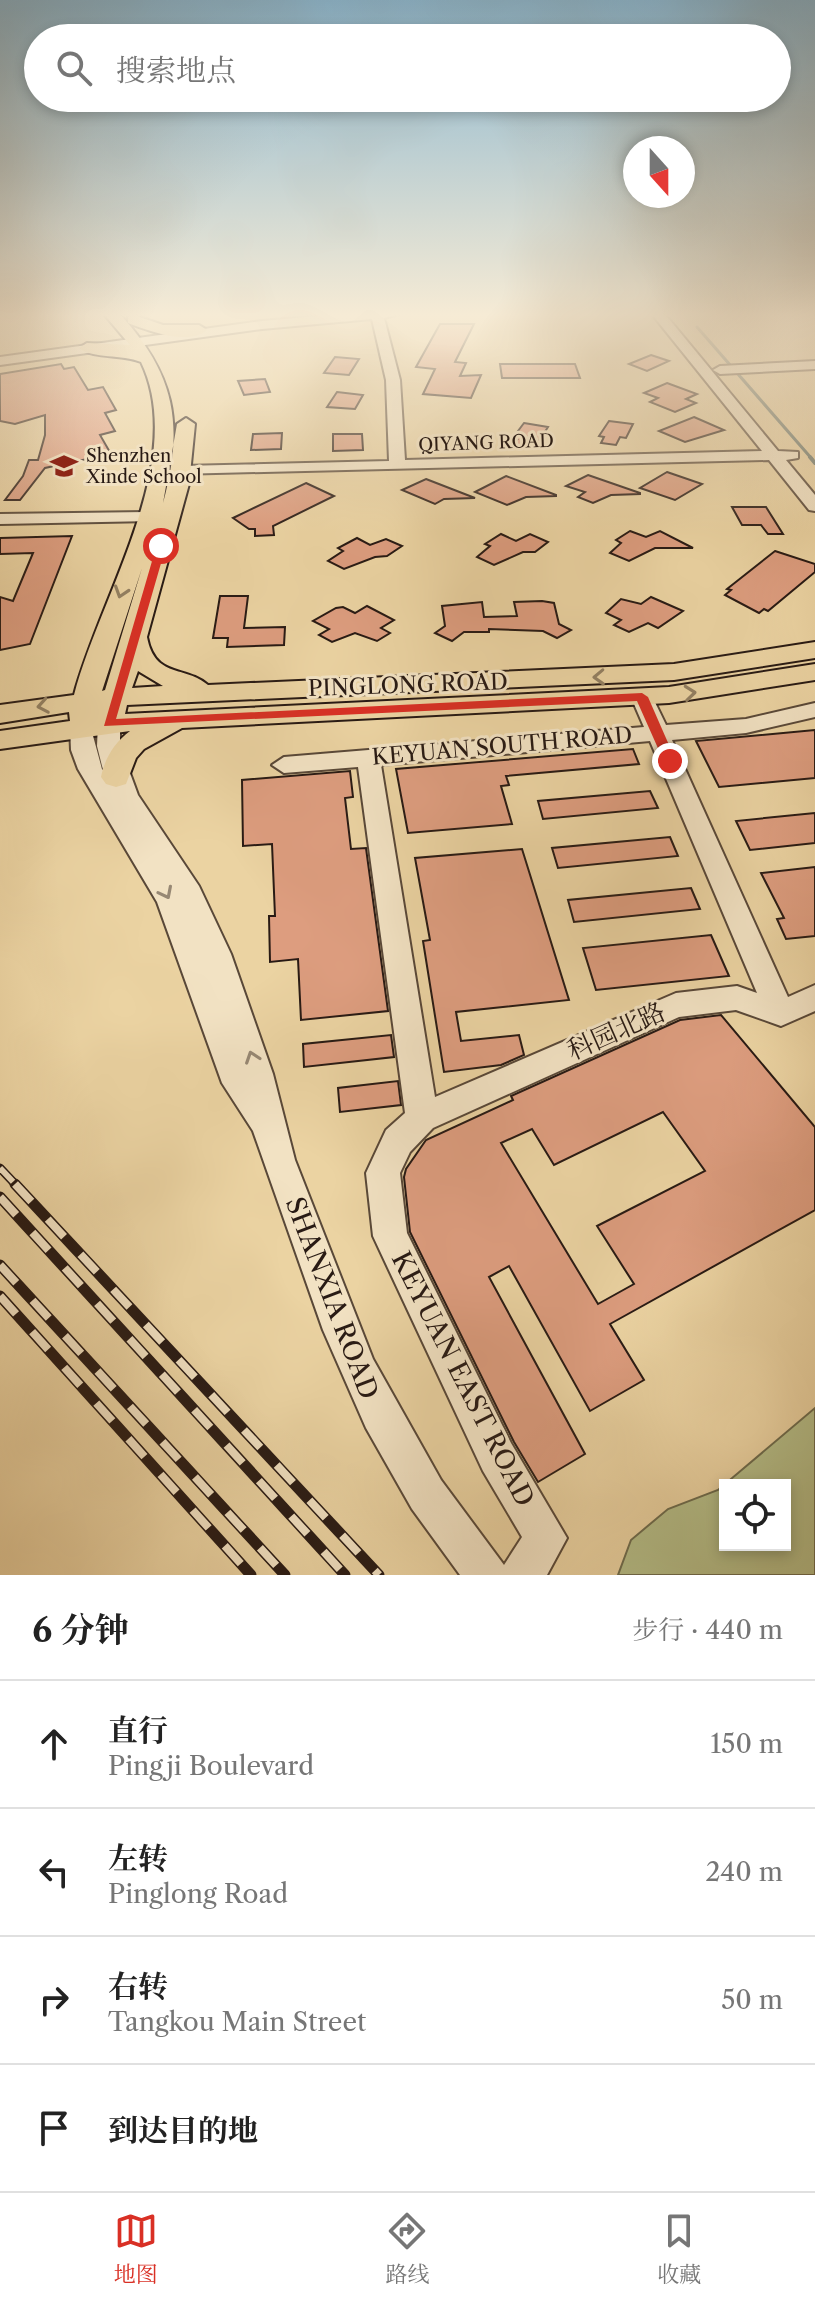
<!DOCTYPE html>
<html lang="zh">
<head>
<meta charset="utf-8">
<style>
  :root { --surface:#fff; --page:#f6f6f6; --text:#222; --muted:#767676; --line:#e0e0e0; --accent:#d93025 }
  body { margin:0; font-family:"Libre Caslon Text","Noto Serif SC",serif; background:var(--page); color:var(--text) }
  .controls { position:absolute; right:24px; bottom:24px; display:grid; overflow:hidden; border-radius:0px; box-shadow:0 4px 12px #0003 }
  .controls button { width:72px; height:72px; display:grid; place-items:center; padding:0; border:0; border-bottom:2px solid var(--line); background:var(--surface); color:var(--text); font:40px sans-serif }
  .compass { position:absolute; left:623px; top:136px; width:72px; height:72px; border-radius:50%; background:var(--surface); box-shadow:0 4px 12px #0003; rotate:159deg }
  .stop { position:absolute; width:24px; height:24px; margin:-18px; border:6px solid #d93025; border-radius:50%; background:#fff }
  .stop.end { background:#d93025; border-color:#fff; box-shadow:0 2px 8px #0008 }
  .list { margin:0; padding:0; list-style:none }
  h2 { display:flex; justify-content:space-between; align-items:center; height:104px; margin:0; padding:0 32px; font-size:34px }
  h2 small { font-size:26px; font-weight:400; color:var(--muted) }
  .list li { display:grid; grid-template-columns:52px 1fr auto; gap:24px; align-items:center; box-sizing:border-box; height:128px; padding:0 32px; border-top:2px solid var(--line) }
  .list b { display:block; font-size:30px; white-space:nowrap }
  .list p { margin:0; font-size:26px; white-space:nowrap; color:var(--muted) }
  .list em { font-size:26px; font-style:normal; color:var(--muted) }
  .icon { flex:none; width:44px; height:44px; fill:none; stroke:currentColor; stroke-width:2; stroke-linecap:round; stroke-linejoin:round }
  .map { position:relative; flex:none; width:815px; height:1575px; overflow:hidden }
  .search { position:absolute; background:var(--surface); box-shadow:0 4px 12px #0003; left:24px; right:24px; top:24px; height:88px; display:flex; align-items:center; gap:20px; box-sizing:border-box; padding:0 28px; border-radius:44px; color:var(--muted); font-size:30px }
  .sheet { height:616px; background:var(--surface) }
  nav { display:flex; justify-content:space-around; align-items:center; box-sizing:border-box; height:112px; border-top:2px solid var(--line); background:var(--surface); font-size:22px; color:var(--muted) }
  nav a { display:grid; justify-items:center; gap:4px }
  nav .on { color:var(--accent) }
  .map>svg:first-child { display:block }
  .green { fill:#b4bd88; stroke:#6e6c4e; stroke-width:2; fill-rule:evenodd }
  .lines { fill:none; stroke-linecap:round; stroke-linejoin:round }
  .stream-far1 { stroke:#6b786d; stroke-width:3 }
  .stream { stroke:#6b786d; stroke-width:4 }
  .building { fill:#dd9d7f; stroke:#281a14; stroke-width:2; fill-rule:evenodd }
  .minor-casing { stroke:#594838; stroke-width:4 }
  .major-casing { stroke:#281a14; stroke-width:4 }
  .minor { fill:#f2e2c3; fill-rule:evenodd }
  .major { fill:#ebd3a2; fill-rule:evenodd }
  .rail-far1-casing { stroke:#281a14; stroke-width:9 }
  .rail-casing { stroke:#281a14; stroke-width:11 }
  .rail-far1 { stroke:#f2e2c3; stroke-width:6; stroke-dasharray:19; stroke-linecap:butt }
  .rail { stroke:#f2e2c3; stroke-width:8; stroke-dasharray:24; stroke-linecap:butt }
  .oneway { stroke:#938062 }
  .oneway2 { stroke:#978874 }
  .route { fill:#d93025 }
  .labels { text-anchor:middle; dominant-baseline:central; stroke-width:6; stroke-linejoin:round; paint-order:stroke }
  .far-street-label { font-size:18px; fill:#281a14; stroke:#f2e2c3 }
  .far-poi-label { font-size:18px; fill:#281a14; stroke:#f2e2c3; text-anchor:start }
  .street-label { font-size:22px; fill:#281a14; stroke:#f2e2c3 }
  .near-street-label { font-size:26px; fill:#281a14; stroke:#f2e2c3 }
</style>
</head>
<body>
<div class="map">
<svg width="815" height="1575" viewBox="0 0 815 1575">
  <rect width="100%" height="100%" fill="#ebd3a2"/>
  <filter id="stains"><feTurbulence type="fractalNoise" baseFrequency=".0025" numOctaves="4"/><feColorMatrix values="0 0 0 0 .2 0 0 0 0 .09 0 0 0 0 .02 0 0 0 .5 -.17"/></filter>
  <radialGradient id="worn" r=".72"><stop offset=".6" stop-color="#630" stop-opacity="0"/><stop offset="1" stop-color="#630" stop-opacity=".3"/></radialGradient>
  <path class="green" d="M815,1408V1575H618L631,1540L668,1509L718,1490ZM725,1485H785V1545H725Z"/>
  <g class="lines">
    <polyline class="stream-far1" points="697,327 812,459"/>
    <polyline class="stream" points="810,457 815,463"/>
  </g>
  <g class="building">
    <polygon points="440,324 474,324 455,362 466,363 460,376 481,375 471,398 423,394 435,369 416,367"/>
    <polygon points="651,355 669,361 647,371 629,364"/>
    <polygon points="335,357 359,359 349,375 324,373"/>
    <polygon points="61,364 64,369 74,367 88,390 103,387 116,410 105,413 115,431 100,435 111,454 45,468 20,500 5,500 23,476 29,460 38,460 45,435 45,415 15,424 0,421 0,374"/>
    <polygon points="500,364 575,364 580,378 502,378"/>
    <polygon points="265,379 270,392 244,395 238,381"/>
    <polygon points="667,383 697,394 686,399 696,403 675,412 650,402 658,398 644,393"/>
    <polygon points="337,392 363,395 355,409 327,407"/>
    <polygon points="694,417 724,430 685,442 659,431"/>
    <polygon points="609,421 633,424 626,438 620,437 616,445 601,443 604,437 599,436"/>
    <polygon points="524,423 548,427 539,441 533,440 528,448 513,445 517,440 512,439"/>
    <polygon points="282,433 281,449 251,450 253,434"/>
    <polygon points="333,434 362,434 363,450 333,451"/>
    <polygon points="667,472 702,484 675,500 640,488"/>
    <polygon points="588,475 640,493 640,494 611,495 593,503 578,497 585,492 566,486"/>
    <polygon points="506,476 556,495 556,496 526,497 507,505 475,492"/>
    <polygon points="426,479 475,498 444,499 435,504 402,490"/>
    <polygon points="306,483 334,496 273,526 274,535 255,536 255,529 249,529 233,518"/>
    <polygon points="732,507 766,507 783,534 768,534 761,525 742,525"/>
    <polygon points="630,531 646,537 660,531 693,548 655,548 629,561 610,553 621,543 616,540"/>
    <polygon points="501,534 516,541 530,534 548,542 535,552 523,552 494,565 477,557 490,546 485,544"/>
    <polygon points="72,536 30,644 0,650 0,597 13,601 33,553 0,554 0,538"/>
    <polygon points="357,538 370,545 386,539 402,546 387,556 375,557 344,569 328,561 343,551 338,548"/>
    <polygon points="775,551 815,564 815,572 768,611 764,609 759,613 725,595 731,590 727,589"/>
    <polygon points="220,596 248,596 244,628 285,627 284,645 227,647 228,638 213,638"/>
    <polygon points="651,597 683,611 658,628 648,623 629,632 614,625 621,620 606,613 621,599 641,604"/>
    <polygon points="542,601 554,603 559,624 571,630 557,638 543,631 489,629 489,632 464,632 452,641 435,633 445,626 442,606 482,602 484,617 517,616 514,602"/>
    <polygon points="367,606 394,620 381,628 390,633 377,641 355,633 332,642 319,635 329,629 313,621 336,608 343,607 355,613"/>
    <polygon points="815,730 815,778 719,787 696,741"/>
    <polygon points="633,749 639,764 506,776 509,785 501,786 512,824 408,833 396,769"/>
    <polygon points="350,771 353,797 345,798 351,849 366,848 388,1011 301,1020 298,959 270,962 269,916 275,916 272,844 243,846 242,780"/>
    <polygon points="650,791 658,808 543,819 538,801"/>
    <polygon points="815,813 815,843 750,850 736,821"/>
    <polygon points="670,837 678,856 558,868 552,848"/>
    <polygon points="522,849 569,1000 456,1012 461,1041 519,1035 524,1055 501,1065 444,1072 423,941 430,940 415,858"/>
    <polygon points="815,867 815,936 786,939 777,919 784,918 761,873"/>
    <polygon points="691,888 700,909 574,922 568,900"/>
    <polygon points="711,935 729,976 596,990 583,948"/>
    <path d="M721,1015L815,1127V1210L610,1324L644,1380L590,1411L509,1266L489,1277L585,1454L538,1482L514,1442L410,1232L404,1177L406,1169L426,1140L513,1100L511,1096L680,1020ZM663,1112L705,1171L597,1226L634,1284L598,1304L501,1143L532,1129L554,1165Z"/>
    <polygon points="391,1035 394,1057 304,1067 303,1044"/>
    <polygon points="398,1081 401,1105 340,1112 338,1088"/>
  </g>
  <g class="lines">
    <g class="minor-casing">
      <g id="minor">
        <polygon points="350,313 403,313 384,318 400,380 405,460 762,451 651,313 664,313 778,451 798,452 798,458 786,460 815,495 815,511 809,510 769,460 176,474 174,471 182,466 389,461 386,380 372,319 262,329 0,365 0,357 262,321"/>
        <polygon points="815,361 815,369 720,374 713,370 720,366"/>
        <polygon points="146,512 155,517 152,521 0,524 0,514"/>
        <path d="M642,690L650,692L666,725L746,719L815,703V717L746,733L672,740L788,997L815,985V1011L781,1026L736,1010L679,1017L433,1128L410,1152L400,1173L407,1233L511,1443L567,1538L547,1575H460L412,1509L366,1428L323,1330L253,1131L222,1083L157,902L78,769L71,750L70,726L81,719L89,721L102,769L103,770L97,746L98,723L109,716L120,723V746L138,795L199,886L231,954L273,1074L295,1160L373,1359L441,1480L504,1565L522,1537L483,1471L373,1236L366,1173L386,1130L405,1113L358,767L284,773L272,765L284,757L644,727L631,697ZM650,741L757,993L737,986L676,993L435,1097L381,765Z"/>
      </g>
    </g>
    <g class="major-casing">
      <g id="major">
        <path d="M103,313H119C174,373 185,423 163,503L177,424L186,418L195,424L189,484L147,637C155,679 185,665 208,685L674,664L815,642V658L674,680L127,705L125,714L669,687L815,664V680L669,703L182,728L144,749L136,758L126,784L116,787L106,784L101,777C105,758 114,743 130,731L0,749V731L70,721L69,712L0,723V705L74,695C99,598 189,461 141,362C122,354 93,359 79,348L87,343L130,345ZM142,568L105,690L102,691ZM138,671L163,686L132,688Z"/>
        <path d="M134,315L163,325H199L207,330C188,346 149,331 128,323V317Z"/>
      </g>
    </g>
    <use href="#minor" class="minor"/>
    <use href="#major" class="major"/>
    <g class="rail-far1-casing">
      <polyline id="rail-far1" points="0,1168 17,1186"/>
    </g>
    <g class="rail-casing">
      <g id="rail">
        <polyline points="15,1184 379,1575"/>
        <polyline points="0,1197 345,1575"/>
        <polyline points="0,1265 285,1575"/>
        <polyline points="0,1296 251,1575"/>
      </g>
    </g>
    <use href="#rail-far1" class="rail-far1"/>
    <use href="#rail" class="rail"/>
  </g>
  <defs><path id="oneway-chevron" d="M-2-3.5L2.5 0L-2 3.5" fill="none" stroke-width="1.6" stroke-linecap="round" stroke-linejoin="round" transform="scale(2)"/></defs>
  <g class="oneway">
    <use href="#oneway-chevron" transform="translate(121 592) rotate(108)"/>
    <use href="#oneway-chevron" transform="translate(599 677) rotate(178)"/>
    <use href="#oneway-chevron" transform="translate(690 693) rotate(-6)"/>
    <use href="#oneway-chevron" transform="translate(43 706) rotate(170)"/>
  </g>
  <g class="oneway2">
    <use href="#oneway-chevron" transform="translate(166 893) rotate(63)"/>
    <use href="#oneway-chevron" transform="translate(252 1057) rotate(-109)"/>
  </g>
  <linearGradient id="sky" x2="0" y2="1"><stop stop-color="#88b5cf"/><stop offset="0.59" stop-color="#f6ebd5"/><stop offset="1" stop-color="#f6ebd5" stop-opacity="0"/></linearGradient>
  <rect width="815" height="534" fill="url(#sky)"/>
  <polygon class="route" points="157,544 166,546 116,719 642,693 648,697 676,761 665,764 637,701 104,726"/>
  <defs>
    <g id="school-bare" transform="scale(2.16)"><path d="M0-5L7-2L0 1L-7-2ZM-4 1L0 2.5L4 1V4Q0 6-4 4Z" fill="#8f2418" stroke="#f2e2c3" stroke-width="2.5" paint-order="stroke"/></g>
  </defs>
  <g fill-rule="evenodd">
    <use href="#school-bare" x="64" y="466"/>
  </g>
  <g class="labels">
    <g class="far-street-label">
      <text transform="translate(486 443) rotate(-2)">QIYANG ROAD</text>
    </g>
    <g class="far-poi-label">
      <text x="86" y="456">Shenzhen<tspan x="86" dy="21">Xinde School</tspan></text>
    </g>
    <g class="street-label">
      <text transform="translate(408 685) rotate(-2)">PINGLONG ROAD</text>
      <text transform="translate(502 746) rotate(-5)">KEYUAN SOUTH ROAD</text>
    </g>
    <g class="near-street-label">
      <text transform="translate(616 1031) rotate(-24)">科园北路</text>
      <text transform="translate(332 1298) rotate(69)">SHANXIA ROAD</text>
      <text transform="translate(463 1379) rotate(63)">KEYUAN EAST ROAD</text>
    </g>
  </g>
  <rect width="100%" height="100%" filter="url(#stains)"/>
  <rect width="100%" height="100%" fill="url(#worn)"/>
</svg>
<div class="controls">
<button><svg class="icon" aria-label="locate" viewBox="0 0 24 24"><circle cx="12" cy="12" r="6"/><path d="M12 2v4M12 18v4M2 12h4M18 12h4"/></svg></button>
</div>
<svg class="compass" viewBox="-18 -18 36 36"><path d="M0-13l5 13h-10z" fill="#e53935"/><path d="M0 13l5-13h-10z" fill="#767676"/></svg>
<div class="stop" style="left:161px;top:546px"></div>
<div class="stop end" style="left:670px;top:761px"></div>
<div class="search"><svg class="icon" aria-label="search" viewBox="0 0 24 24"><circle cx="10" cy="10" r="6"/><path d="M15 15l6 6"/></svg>搜索地点</div>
</div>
<section class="sheet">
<h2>6 分钟<small>步行 · 440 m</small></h2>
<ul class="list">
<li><svg class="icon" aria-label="ahead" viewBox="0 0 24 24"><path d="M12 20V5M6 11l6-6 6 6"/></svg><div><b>直行</b><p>Pingji Boulevard</p></div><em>150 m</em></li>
<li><svg class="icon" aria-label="left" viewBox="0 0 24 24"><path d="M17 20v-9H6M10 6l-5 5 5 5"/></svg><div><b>左转</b><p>Pinglong Road</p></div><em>240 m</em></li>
<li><svg class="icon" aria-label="right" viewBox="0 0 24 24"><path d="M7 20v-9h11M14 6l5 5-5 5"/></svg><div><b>右转</b><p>Tangkou Main Street</p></div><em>50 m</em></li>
<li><svg class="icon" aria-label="arrive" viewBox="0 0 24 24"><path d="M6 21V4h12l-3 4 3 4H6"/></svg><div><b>到达目的地</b></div></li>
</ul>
</section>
<nav>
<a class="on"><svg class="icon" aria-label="map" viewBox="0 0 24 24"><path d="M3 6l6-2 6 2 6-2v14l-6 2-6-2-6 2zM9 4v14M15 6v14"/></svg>地图</a>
<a><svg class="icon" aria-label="directions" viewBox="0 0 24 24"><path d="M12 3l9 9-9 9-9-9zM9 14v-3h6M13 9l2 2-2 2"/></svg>路线</a>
<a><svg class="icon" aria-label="saved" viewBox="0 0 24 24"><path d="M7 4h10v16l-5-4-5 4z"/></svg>收藏</a>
</nav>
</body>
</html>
